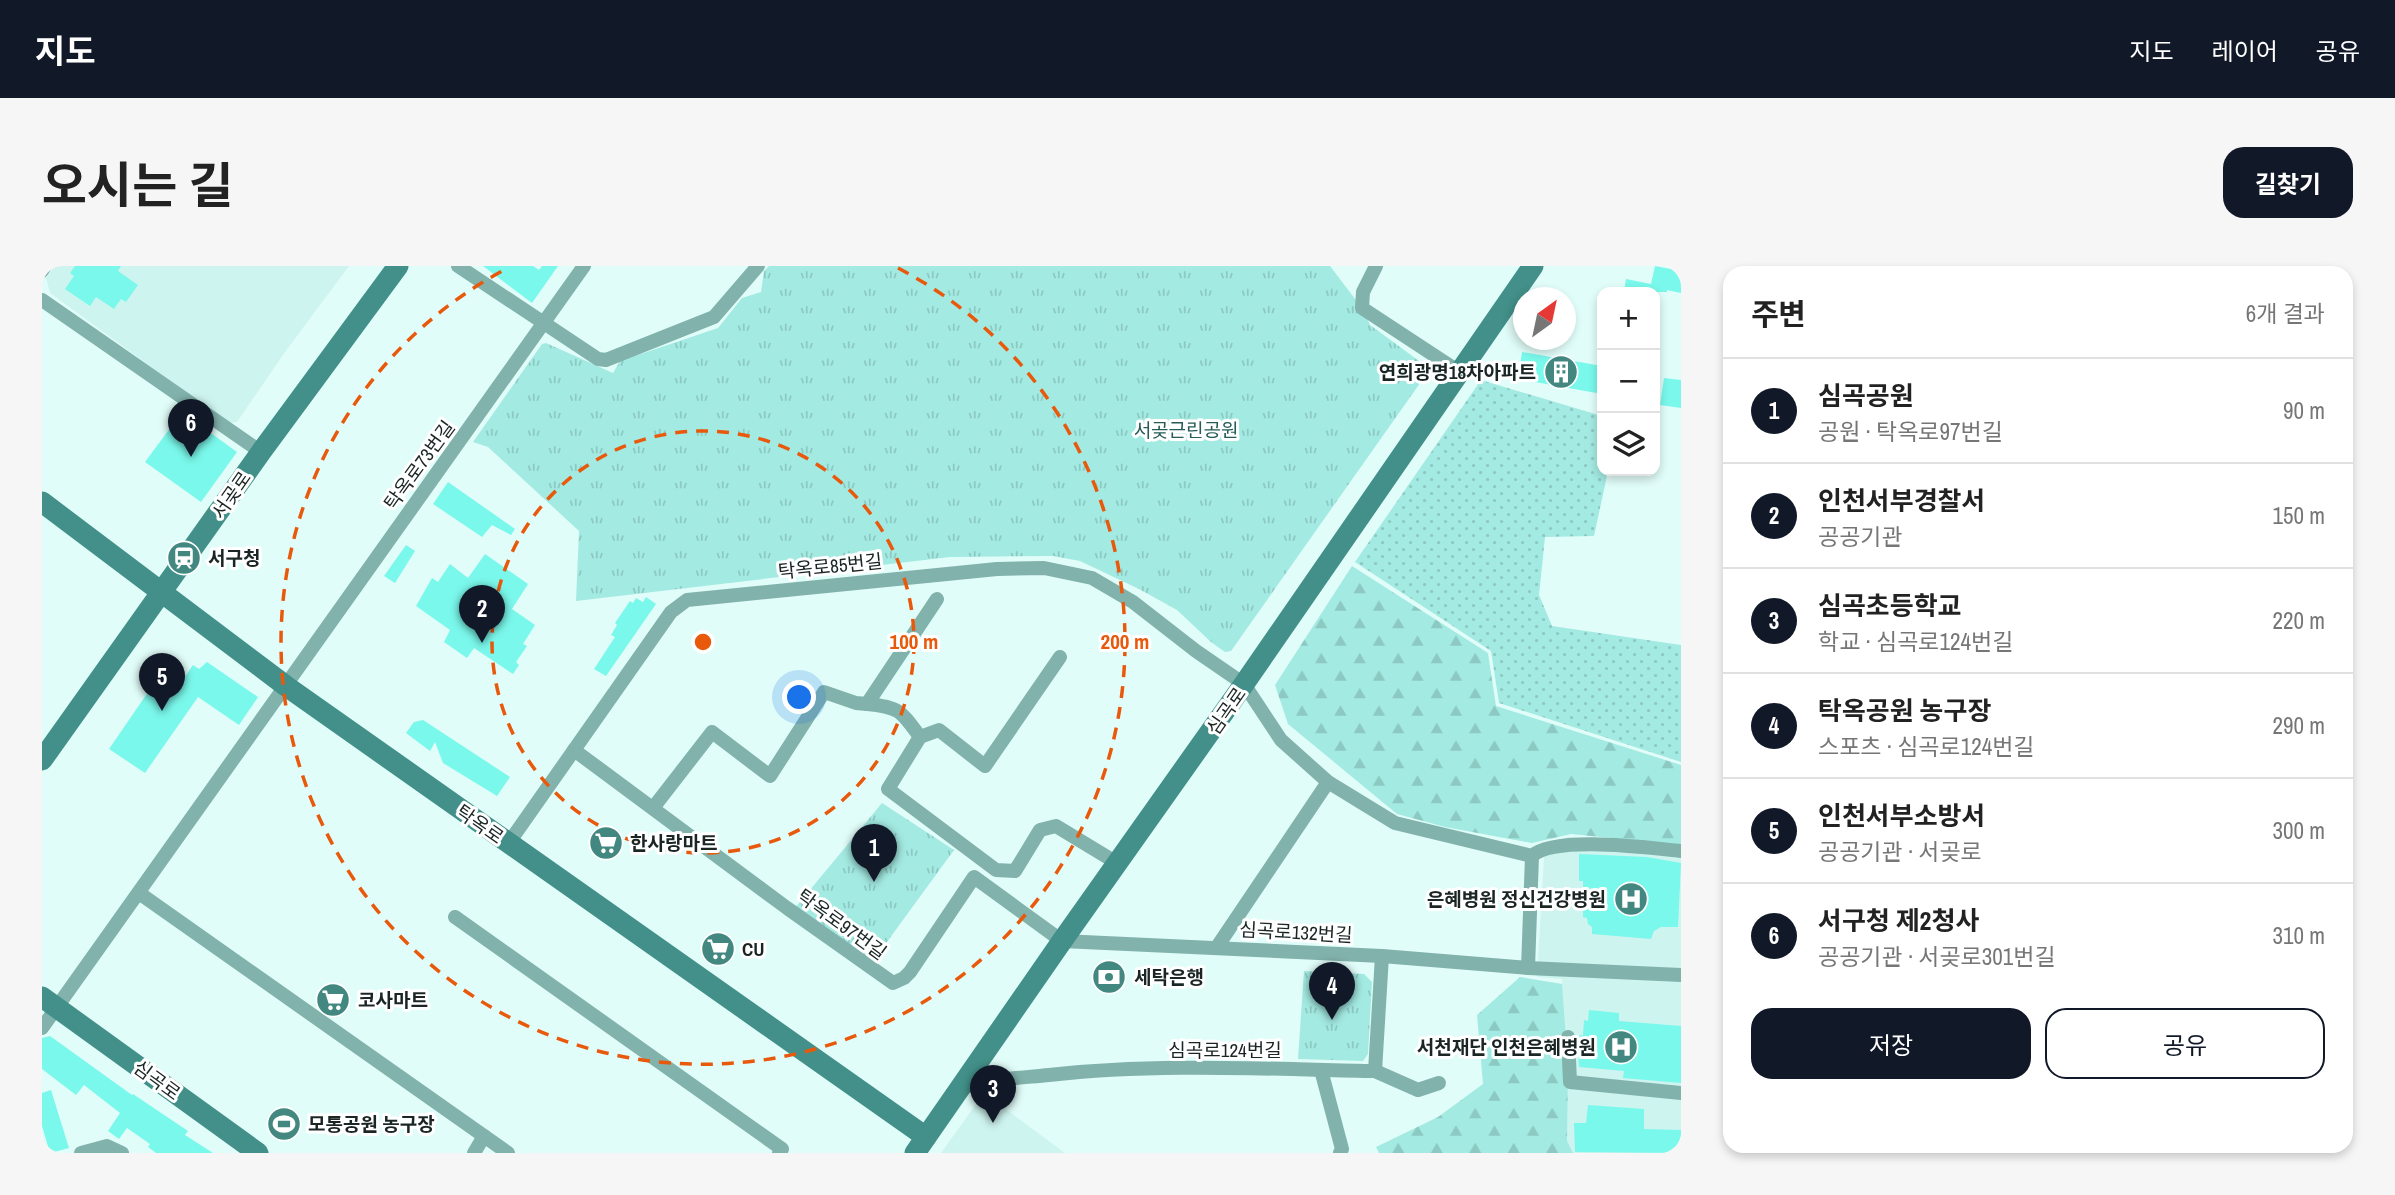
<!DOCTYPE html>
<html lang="ko">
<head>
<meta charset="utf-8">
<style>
  :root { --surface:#fff; --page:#f6f6f6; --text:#222; --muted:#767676; --line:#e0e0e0; --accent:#111827 }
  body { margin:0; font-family:"Archivo Narrow","Noto Sans KR",sans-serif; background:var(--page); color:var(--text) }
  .controls { position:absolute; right:21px; top:21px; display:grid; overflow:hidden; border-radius:14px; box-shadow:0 4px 10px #0003 }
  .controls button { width:63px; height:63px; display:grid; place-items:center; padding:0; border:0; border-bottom:2px solid var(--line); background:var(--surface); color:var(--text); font:35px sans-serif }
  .compass { position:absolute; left:1471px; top:21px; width:63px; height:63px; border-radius:50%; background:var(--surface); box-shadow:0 4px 10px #0003; rotate:33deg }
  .you { position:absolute; left:758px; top:432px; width:24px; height:24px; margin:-18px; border:5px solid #fff; border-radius:50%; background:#1a73e8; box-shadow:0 0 0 10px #1a73e833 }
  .badge { display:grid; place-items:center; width:46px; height:46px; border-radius:50%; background:var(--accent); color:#fff; font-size:23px; font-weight:700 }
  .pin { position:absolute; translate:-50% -58px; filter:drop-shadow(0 2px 4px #0008) }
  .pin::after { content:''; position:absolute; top:37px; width:24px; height:21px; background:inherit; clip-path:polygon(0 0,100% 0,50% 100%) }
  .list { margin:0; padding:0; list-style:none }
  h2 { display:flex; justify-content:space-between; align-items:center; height:91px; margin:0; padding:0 28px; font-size:30px }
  h2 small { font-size:23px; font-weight:400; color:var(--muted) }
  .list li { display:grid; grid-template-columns:46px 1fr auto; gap:21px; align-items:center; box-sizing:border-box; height:105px; padding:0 28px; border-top:2px solid var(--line) }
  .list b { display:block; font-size:26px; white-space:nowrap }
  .list p { margin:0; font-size:23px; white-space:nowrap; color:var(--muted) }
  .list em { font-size:23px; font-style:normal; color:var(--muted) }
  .actions { display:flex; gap:14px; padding:21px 28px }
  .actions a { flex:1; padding:16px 0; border:2px solid var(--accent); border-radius:21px; text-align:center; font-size:24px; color:var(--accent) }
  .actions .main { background:var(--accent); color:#fff }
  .icon { flex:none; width:38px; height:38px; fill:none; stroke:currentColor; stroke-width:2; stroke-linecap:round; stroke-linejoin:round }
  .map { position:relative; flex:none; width:1639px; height:887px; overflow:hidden; border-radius:21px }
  header { display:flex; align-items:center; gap:42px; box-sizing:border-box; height:98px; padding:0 35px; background:var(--accent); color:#fff }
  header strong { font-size:33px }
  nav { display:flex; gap:38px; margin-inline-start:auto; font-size:24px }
  .intro { display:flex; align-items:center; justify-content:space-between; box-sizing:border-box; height:168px; padding:0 42px }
  h1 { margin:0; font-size:49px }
  .button { padding:18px 32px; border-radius:21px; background:var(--accent); color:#fff; font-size:24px; font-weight:700 }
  main { display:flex; gap:42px; padding:0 42px }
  aside { flex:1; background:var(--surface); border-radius:21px; box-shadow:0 4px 10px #0003 }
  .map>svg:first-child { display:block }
  .built { fill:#cef4ef }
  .grass { fill:url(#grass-dots) }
  .forest { fill:url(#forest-firs) }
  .park { fill:url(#park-tufts) }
  .building { fill:#7af8eb }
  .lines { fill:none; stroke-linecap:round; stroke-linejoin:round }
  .street { stroke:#82b2ac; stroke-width:14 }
  .secondary { stroke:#429089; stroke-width:21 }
  .ring { fill:none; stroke:#e8590c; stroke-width:3.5; stroke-dasharray:12 9 }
  .labels { text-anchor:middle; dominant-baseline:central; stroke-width:6; stroke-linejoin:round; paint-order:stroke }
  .poi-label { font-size:19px; font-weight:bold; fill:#1a2524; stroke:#fff; text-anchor:start }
  .park-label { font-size:19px; fill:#265c57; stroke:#fff }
  .street-label { font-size:19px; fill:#1a2524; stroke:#fff }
  .centre { fill:#e8590c; stroke:#fff; stroke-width:3.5 }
  .ring-label { font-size:21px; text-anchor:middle; font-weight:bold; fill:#e8590c; stroke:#fff; stroke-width:6; stroke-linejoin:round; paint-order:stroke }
</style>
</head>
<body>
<header>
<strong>지도</strong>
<nav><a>지도</a><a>레이어</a><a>공유</a></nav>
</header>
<div class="intro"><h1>오시는 길</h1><a class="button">길찾기</a></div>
<main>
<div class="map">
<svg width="1639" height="887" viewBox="0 0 1639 887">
  <defs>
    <pattern id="grass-dots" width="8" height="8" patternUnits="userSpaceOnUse" patternTransform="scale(1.75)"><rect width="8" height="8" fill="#a3eae2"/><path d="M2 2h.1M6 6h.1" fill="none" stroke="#8cc9c2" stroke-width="1.8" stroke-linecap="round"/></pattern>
    <pattern id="forest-firs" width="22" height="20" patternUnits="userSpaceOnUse" patternTransform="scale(1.75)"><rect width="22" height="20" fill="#a3eae2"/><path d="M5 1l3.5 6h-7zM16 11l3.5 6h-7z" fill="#8cc9c2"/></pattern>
    <pattern id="park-tufts" width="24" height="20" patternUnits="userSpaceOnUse" patternTransform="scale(1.75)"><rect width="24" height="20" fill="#a3eae2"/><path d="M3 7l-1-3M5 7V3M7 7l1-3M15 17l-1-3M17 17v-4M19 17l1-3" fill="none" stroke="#8cc9c2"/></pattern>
  </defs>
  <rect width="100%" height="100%" fill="#e1fdf9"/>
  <g class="built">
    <polygon points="13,0 307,0 243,86 195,156 186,157 8,27 4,12"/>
    <polygon points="1527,571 1639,581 1639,887 1520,887 1520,713 1495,711 1502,591 1505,576"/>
    <polygon points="942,827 1023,887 899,887"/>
  </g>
  <polygon class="grass" points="1439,114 1560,150 1560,205 1566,205 1552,270 1503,271 1497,329 1510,360 1639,379 1639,496 1457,437 1449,385 1313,296"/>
  <g class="forest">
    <polygon points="1310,300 1446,387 1454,440 1639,499 1639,579 1529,568 1490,577 1403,561 1355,548 1246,458 1233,419"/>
    <polygon points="1478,711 1520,718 1526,801 1525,875 1531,887 1337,887 1334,881 1396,851 1441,818 1435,749"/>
  </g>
  <g class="park">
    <polygon points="727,0 1288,0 1320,42 1328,59 1388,103 1189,385 1183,386 1169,376 1135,344 1097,323 1038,295 1011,290 908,291 534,335 537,265 446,181 431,176 500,78 504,77 571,107 578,95 676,62 700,32 719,26 722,5"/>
    <polygon points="840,537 912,584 826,702 748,648"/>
    <polygon points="1262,705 1322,708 1330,716 1326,788 1321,795 1256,793"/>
  </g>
  <g class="building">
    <polygon points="33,0 79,0 76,5 96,19 84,36 79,33 72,43 54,31 48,40 23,23 32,10 28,7"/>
    <polygon points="441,0 491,0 497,4 500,0 516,0 490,37"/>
    <polygon points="1613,0 1639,5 1639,27 1625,24 1625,26 1582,26 1584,13 1609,18"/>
    <polygon points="1480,86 1560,100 1560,128 1476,113"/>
    <polygon points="1622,112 1639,114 1639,142 1618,139"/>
    <polygon points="140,146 195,186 159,236 103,196"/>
    <polygon points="406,216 473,263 469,269 450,259 440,271 391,238"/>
    <polygon points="364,279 373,285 353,317 342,310"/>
    <polygon points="443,288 486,318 470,343 493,359 481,378 485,380 474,396 477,399 471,408 432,382 425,392 402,376 408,364 374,340 390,312 396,316 408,298 426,312"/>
    <polygon points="604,331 614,338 564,410 552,403 573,371 569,369 575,359 573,357 588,335 591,337 594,332 601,336"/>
    <polygon points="165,396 216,431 197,459 156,431 103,507 67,483 124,400 142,412 151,399 157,403"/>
    <polygon points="381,454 468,511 455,530 401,497 393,476 388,485 364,467 372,456"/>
    <polygon points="1537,588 1605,591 1639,597 1636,661 1619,661 1612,665 1609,673 1550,668 1550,661 1546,658 1545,652 1541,651 1541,615 1537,615"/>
    <polygon points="1547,744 1577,747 1577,755 1639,760 1639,817 1581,812 1582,805 1537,801 1535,770 1541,769 1542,754 1546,755"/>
    <polygon points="8,770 90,829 91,828 146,865 143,869 171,887 114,887 106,881 108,878 85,862 77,873 66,865 78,847 42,819 34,829 0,803 0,772"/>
    <polygon points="9,824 27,882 8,887 0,860 0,827"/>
    <polygon points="1546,839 1602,843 1602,863 1639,864 1639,887 1533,886 1532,857 1544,857"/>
  </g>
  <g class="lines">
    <g class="street">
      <polyline points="416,0 556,93 564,94 672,51 716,0"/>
      <polyline points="1334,0 1321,26 1320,42 1419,107"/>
      <polyline points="0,5 3,0"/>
      <polyline points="0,34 219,186"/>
      <polyline points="1018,391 943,500 897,464 878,471 846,523 954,604 973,605 998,564 1014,560 1075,597"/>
      <path d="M825,438C858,441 859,445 878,471"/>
      <polyline points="532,484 745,642 851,717 862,712 868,706 932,611 1020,675 1340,690 1486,702 1639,709"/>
      <polyline points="611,542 670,466 728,510 782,426 814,437 825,438 895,333"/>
      <path d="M466,578L629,346L645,334L955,303L1002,302L1050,312L1091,336L1154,385L1202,418L1239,474L1286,516L1353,557L1490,590C1513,569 1607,582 1639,585"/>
      <polyline points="97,627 466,887"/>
      <polyline points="413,651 740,883 737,887"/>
      <polyline points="1175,681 1286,516"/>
      <polyline points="1486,702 1490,590"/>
      <polyline points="0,762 542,0"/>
      <polyline points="1526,771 1528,816 1639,827"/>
      <polyline points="1279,804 1300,883 1298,887"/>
      <polyline points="1333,805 1376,824 1397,817"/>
      <path d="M918,822C947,813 977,812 1007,809C1115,797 1224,803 1333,805L1340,690"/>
      <polyline points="39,887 65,880 80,887"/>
      <polyline points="432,887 442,870"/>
    </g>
    <g class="secondary">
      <polyline points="0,236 244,420 884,871"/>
      <polyline points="0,494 219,186 356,0"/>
      <polyline points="0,731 216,887"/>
      <polyline points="873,887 1020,675 1202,418 1491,0"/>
    </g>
  </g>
  <g class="ring">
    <circle cx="661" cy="376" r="211"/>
    <path d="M856 2A422 422 0 1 1 466 2"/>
  </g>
  <defs>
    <g id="building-disc" transform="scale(1.75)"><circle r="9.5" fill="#428881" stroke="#fff"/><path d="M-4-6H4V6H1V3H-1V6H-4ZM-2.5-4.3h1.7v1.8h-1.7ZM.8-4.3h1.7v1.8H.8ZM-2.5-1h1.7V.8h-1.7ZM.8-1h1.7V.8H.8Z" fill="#fff"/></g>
    <g id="station-disc" transform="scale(1.75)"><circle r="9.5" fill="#428881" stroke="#fff"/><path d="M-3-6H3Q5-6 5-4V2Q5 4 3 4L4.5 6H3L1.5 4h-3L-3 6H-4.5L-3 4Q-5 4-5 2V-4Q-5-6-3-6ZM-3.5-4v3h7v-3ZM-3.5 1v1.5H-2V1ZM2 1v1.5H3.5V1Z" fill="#fff"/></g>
    <g id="supermarket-disc" transform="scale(1.75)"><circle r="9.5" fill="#428881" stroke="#fff"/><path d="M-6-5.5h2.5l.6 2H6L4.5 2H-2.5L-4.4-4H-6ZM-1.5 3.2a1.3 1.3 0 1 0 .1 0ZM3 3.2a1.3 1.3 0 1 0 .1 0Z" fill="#fff"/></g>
    <g id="hospital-disc" transform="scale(1.75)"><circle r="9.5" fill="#428881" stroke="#fff"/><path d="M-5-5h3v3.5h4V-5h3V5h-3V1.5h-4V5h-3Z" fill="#fff"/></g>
    <g id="bank-disc" transform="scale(1.75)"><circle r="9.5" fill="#428881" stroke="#fff"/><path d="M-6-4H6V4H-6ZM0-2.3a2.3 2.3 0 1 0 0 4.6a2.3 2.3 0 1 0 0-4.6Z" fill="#fff"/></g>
    <g id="stadium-disc" transform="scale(1.75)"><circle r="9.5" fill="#428881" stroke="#fff"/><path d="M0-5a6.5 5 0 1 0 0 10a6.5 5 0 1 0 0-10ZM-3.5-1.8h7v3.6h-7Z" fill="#fff"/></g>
  </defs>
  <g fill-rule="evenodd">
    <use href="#building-disc" x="1519" y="106"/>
    <use href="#station-disc" x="142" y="292"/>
    <use href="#supermarket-disc" x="564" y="577"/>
    <use href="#hospital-disc" x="1589" y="633"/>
    <use href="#supermarket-disc" x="676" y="683"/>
    <use href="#bank-disc" x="1067" y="711"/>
    <use href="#supermarket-disc" x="291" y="734"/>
    <use href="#hospital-disc" x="1579" y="781"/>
    <use href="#stadium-disc" x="242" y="858"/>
  </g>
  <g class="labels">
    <g class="poi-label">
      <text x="1494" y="106" text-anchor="end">연희광명18차아파트</text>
      <text x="166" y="292">서구청</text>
      <text x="588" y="577">한사랑마트</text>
      <text x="1564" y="633" text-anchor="end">은혜병원 정신건강병원</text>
      <text x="700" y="683">CU</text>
      <text x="1092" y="711">세탁은행</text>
      <text x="316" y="734">코사마트</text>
      <text x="1554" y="781" text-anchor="end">서천재단 인천은혜병원</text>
      <text x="266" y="858">모통공원 농구장</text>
    </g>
    <g class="park-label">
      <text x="1144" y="164">서곶근린공원</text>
    </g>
    <g class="street-label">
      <text transform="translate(377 199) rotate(-54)">탁옥로73번길</text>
      <text transform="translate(189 229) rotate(-55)">서곶로</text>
      <text transform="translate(788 300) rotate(-6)">탁옥로85번길</text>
      <text transform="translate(1184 445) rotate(-55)">심곡로</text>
      <text transform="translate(438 558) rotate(35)">탁옥로</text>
      <text transform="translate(800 658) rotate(36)">탁옥로97번길</text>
      <text transform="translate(1254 666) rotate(3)">심곡로132번길</text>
      <text x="1183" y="784">심곡로124번길</text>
      <text transform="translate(115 814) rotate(36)">심곡로</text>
    </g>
  </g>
  <circle cx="661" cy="376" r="10" class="centre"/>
  <g class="ring-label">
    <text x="872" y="383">100 m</text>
    <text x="1083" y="383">200 m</text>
  </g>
</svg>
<div class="controls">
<button>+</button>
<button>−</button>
<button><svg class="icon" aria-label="layers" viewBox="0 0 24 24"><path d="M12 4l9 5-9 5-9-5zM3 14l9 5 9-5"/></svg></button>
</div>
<svg class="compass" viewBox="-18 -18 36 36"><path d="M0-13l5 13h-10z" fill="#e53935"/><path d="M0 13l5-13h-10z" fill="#767676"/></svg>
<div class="you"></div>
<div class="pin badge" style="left:832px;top:616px">1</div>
<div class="pin badge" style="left:440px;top:377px">2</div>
<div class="pin badge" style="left:951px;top:857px">3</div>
<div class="pin badge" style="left:1290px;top:754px">4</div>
<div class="pin badge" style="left:120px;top:445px">5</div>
<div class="pin badge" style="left:149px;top:191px">6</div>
</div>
<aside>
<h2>주변<small>6개 결과</small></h2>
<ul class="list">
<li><span class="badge">1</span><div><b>심곡공원</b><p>공원 · 탁옥로97번길</p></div><em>90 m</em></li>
<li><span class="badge">2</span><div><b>인천서부경찰서</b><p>공공기관</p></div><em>150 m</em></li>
<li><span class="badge">3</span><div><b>심곡초등학교</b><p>학교 · 심곡로124번길</p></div><em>220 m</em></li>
<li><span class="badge">4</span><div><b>탁옥공원 농구장</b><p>스포츠 · 심곡로124번길</p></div><em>290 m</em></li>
<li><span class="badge">5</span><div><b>인천서부소방서</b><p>공공기관 · 서곶로</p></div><em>300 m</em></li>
<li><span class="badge">6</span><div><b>서구청 제2청사</b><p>공공기관 · 서곶로301번길</p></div><em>310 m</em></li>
</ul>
<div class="actions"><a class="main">저장</a><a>공유</a></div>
</aside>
</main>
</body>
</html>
